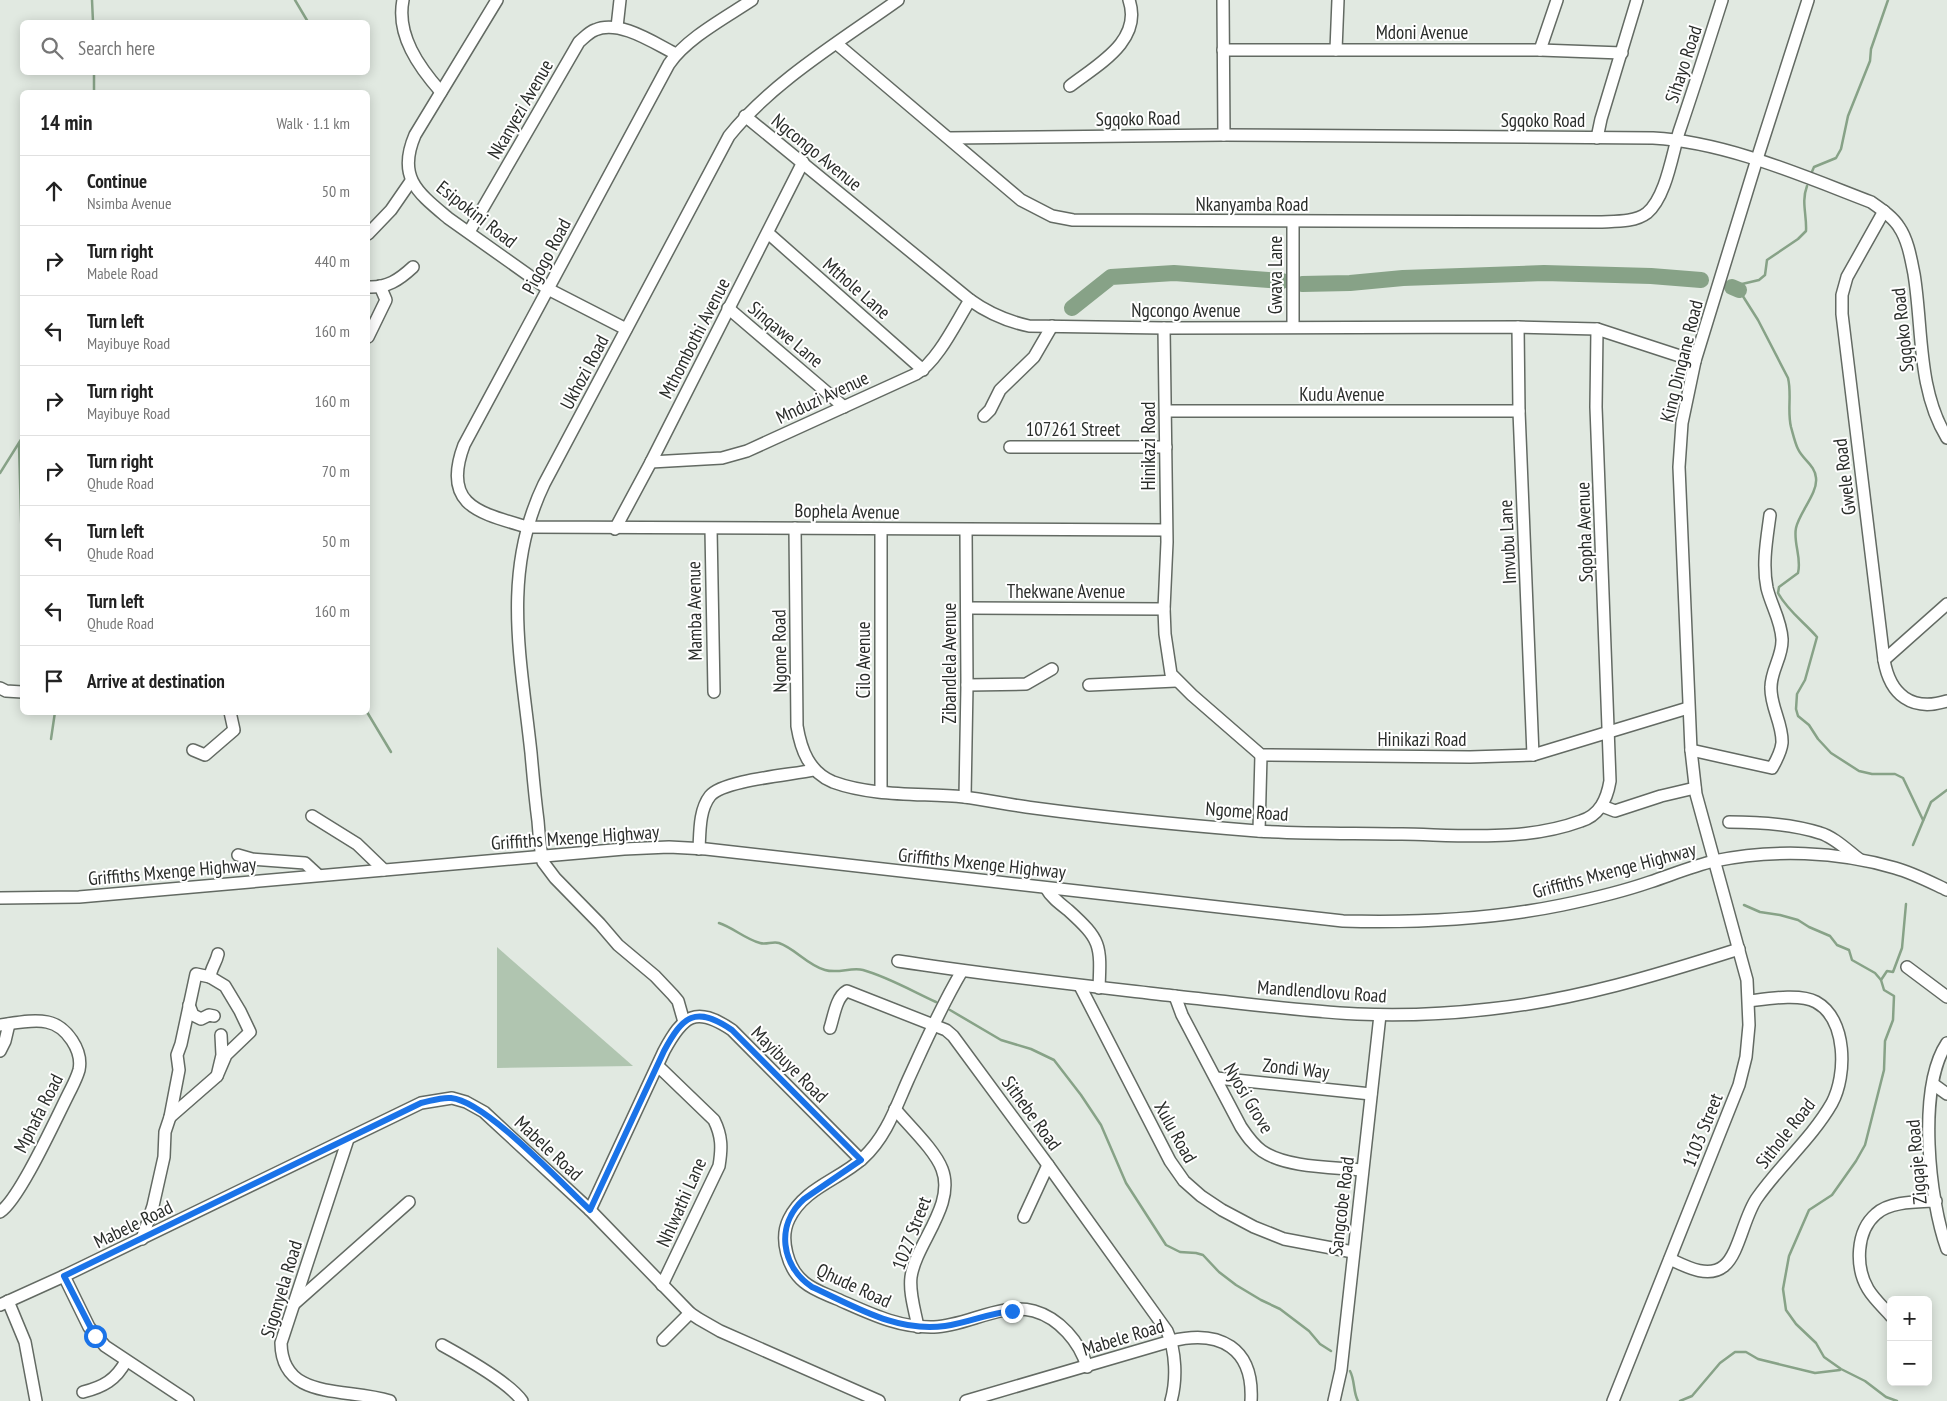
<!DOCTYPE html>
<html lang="en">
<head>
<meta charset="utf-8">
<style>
  :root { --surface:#fff; --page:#f2f2f2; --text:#222; --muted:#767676; --line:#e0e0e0 }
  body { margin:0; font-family:"PT Sans Narrow",sans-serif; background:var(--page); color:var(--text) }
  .controls { position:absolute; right:15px; bottom:15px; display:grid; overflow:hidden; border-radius:8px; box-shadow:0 2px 12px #0003 }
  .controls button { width:45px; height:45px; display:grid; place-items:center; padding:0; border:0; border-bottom:1px solid var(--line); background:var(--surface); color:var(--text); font:25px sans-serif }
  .stop { position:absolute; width:15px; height:15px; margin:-11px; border:4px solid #1a73e8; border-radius:50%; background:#fff }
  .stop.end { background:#1a73e8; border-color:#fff; box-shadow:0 1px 5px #0008 }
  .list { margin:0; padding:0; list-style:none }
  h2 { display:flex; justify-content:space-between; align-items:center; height:65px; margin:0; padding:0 20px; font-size:21px }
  h2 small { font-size:16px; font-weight:400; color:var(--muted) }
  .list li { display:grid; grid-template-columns:32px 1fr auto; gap:15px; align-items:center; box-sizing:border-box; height:70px; padding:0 20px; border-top:1px solid var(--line) }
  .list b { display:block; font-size:19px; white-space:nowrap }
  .list p { margin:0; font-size:16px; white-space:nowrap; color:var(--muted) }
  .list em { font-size:16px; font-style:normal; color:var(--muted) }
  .icon { flex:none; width:28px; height:28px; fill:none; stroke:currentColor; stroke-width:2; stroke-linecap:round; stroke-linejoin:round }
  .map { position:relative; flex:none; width:1947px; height:1401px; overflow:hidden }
  .search { position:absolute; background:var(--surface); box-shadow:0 2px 12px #0003; left:20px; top:20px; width:350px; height:55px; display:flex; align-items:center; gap:12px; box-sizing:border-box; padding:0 18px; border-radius:8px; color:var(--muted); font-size:19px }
  .panel { position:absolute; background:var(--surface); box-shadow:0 2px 12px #0003; left:20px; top:90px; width:350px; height:625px; border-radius:8px }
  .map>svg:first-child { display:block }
  .green { fill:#b0c5b0 }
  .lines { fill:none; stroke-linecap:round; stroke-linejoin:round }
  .stream { stroke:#87a287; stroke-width:2.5 }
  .river { stroke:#87a287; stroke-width:16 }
  .minor-casing { stroke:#636a63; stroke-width:14 }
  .minor { stroke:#fff; stroke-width:11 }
  .route { stroke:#1a73e8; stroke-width:6 }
  .labels { text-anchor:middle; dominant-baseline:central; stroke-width:4; stroke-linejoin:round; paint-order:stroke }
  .street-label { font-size:19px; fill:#2a2d2a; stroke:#fff }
</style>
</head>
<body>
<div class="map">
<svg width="1947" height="1401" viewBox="0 0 1947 1401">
  <rect width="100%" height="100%" fill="#e1e9e1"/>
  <polygon class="green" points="497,947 633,1066 497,1068"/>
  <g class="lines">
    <g class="stream">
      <polyline points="92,0 93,22"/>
      <polyline points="295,0 308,22"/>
      <polyline points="94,72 94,92"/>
      <polyline points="1811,174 1814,167 1836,158 1841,149 1848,116 1870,61 1871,49 1888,0"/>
      <path d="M1807,186C1801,202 1807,215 1806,231L1798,239L1767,260L1765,275L1759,280L1742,284L1739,290L1758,320L1788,378C1792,394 1787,411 1791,427C1793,434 1795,443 1798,449C1803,460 1815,465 1816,478C1818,493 1799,513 1796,528C1793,543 1802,558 1798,573L1779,587L1778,593C1788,611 1804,622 1817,637L1805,680L1797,694L1796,709L1798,716L1809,725L1818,739L1831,753L1859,771L1872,774H1895L1903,778L1923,820"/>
      <polyline points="19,445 22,551"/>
      <polyline points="0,473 22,438"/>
      <polyline points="367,712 391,752"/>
      <polyline points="51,739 55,712"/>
      <polyline points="1913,845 1931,802 1947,790"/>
      <polyline points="1744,905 1760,912 1780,915 1798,920 1809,927 1830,936 1837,945 1849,950 1852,960 1875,973 1881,980"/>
      <path d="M719,923C734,928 745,939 760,943C766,945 773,941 779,943C796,949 807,965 825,970C838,974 851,967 863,970C888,977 912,991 936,1002"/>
      <polyline points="950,1010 1001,1040 1031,1049 1054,1060 1081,1095 1101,1125 1126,1183 1166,1245 1180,1252 1196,1253 1203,1255 1219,1272 1236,1285 1261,1300 1280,1309 1309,1331 1320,1344 1331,1351"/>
      <path d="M1350,1371C1355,1380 1353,1392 1358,1401"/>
      <polyline points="1680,1401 1692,1396 1720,1363 1735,1352 1746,1352 1758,1359 1815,1373 1840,1370"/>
      <polyline points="1897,1401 1886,1397 1865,1381 1841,1369 1824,1357 1816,1343 1796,1324 1786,1310 1783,1289 1789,1256 1809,1210 1832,1195 1856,1161 1865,1145 1884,1070 1885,1041 1893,1020 1894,996 1884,990 1881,980 1887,971 1893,972 1902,948 1906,904"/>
    </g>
    <g class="river">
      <polyline points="1302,284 1350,283 1403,278 1544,273 1651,276 1701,280"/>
      <polyline points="1732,287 1739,290"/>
      <polyline points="1072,308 1111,277 1174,273 1282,281"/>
    </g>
    <g class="minor-casing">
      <g id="minor">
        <path d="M403,0C396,35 419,67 441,92"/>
        <path d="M497,0L415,135C397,177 417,192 448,218L548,289L626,329"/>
        <path d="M752,0C725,18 687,38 669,64L464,445C441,506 480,513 527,527L1166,530"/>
        <polyline points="1223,0 1224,135"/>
        <polyline points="617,27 620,0"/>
        <path d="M837,44L1021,200L1052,216L1073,220L1598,222C1613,221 1634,223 1647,213C1666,197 1672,155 1679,132C1694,88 1708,44 1722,0"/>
        <polyline points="1223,50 1540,50 1622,53"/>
        <polyline points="1336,50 1338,0"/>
        <polyline points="1540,50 1557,0"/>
        <path d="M1070,86C1097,65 1143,41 1129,0"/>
        <path d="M745,116L970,300C988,313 1006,321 1029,326L1164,328L1518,327L1597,329L1695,361"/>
        <path d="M949,138L1224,135L1653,138C1726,142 1803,176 1871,202C1881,209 1893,217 1899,227C1908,240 1911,259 1914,274C1923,329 1917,389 1947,438"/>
        <polyline points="1597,138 1601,119 1637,0"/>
        <path d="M1884,211L1847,277L1842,295V314L1884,660C1890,695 1912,712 1947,701"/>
        <polyline points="1293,222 1293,327"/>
        <path d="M469,232L579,42C584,38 589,32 595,30C619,19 654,43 676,54"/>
        <polyline points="768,233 923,370"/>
        <polyline points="368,234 391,210 411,181"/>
        <path d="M368,287C387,288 399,280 413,267"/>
        <polyline points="728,308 844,407"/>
        <polyline points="1518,327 1519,411 1533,755"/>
        <polyline points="1164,328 1167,542 1164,609 1165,634 1171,674 1192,695 1261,755 1470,757 1533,755 1688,708"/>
        <polyline points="368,337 386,300 380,286"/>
        <polyline points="1166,411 1519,411"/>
        <polyline points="984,416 990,410 1000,390 1034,357 1052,326"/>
        <polyline points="1010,447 1166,447"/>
        <path d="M651,462L722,458L747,451L916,374C938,361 956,322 970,300"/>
        <path d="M795,528L797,726C801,750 809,772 833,782C874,797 922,793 964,797C987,800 1010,805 1034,808C1108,818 1183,825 1257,831C1305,834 1354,833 1402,834C1461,835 1524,842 1581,821C1600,815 1607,799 1610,781L1596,407L1597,329"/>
        <polyline points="615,529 651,462 803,162"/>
        <polyline points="711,529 714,692"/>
        <polyline points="967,608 1164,609"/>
        <polyline points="1884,660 1947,604"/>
        <polyline points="967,685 1026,684 1052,669"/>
        <polyline points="1089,685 1176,681"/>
        <polyline points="0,688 6,691 22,692"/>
        <polyline points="193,750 205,755 234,730 230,712"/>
        <path d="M1691,750L1772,768C1776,761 1781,752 1782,743C1783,724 1770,706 1771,687C1771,670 1783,656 1782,639C1781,620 1771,605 1767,588C1762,564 1767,538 1770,515"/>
        <polyline points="881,791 881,530"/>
        <polyline points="965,797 967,685 966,530"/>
        <polyline points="1602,806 1615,811 1661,796 1695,788"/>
        <polyline points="312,816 357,844 384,870"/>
        <path d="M1729,822C1758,822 1792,824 1820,833C1834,837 1847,850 1859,859"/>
        <polyline points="1259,831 1261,755"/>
        <path d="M699,849C700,832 699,810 710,796C723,780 791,775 814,770"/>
        <polyline points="238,855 252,859 305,863 318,875"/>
        <path d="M1046,888C1051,897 1059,903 1068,910C1101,940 1101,944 1099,988"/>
        <path d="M0,898L79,897L624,849L669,847L706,849L1343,921C1417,923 1489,920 1562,905C1591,899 1621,892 1650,882C1671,875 1693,866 1714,861C1773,849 1837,851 1895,868C1913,873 1930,882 1947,890"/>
        <path d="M898,961C993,976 1088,986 1183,997C1241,1003 1299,1011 1357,1014C1401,1016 1447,1014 1490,1009C1576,1000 1657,975 1739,949"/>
        <polyline points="1907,967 1947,997"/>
        <path d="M962,971C941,1006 925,1043 908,1080C896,1107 886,1137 863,1158C839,1180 804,1188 789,1219C779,1239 788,1269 804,1282C813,1290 826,1294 837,1299C869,1313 898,1328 934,1327C967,1326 1001,1302 1034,1311C1059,1318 1080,1342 1087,1367"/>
        <polyline points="210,977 225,986 240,1011 250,1032 226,1055 217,1076 222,1055 221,1035"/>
        <polyline points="1080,986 1170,1161 1184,1181 1201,1196 1222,1210 1254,1227 1284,1239 1353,1252"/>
        <path d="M1175,996L1182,1015L1241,1127C1247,1136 1253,1145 1262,1151C1287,1168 1333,1167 1362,1170"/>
        <polyline points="189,1005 193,1015 201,1019 209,1015 214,1016"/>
        <path d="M684,1022L678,1001L673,995L655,976L618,945L600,924L555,878L543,862C540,849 539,835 538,821C535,798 533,776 531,753C521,659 501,573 544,484L729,136C772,82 842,40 898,0"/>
        <path d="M0,1025C15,1023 33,1019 47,1022C67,1026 83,1051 79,1070C77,1077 74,1083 71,1089C58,1114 20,1199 0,1212"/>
        <path d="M830,1028C834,1016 836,997 847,991L946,1030L953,1036L1048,1165L1167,1331C1176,1351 1177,1380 1171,1401"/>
        <path d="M1947,1043C1917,1088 1929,1200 1947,1249"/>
        <polyline points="0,1051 5,1041 9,1024"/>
        <path d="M658,1066L714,1120C722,1136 722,1148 719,1166L662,1285"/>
        <polyline points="1216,1078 1371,1094"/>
        <polyline points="1933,1084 1947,1094"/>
        <path d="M895,1109C908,1125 935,1150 942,1169C956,1205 916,1243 911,1277C909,1293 915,1311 918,1327"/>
        <polyline points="170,1117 217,1076"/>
        <path d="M348,1139L281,1343C282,1401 345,1387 390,1401"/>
        <path d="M590,1210L664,1051C683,1016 695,1005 732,1030L861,1160"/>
        <polyline points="1024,1217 1048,1165"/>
        <path d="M142,1239L153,1206L164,1157L165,1132L170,1117L179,1070L177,1055L181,1044L196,974L210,977C211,968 216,963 218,954"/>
        <path d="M1670,1259C1685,1266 1708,1279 1724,1266C1739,1254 1744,1216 1757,1198C1780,1165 1812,1138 1832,1103C1847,1075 1847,1019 1816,1002C1800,993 1766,999 1749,1001"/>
        <polyline points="64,1276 89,1327 105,1346 188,1401"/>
        <polyline points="8,1301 25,1342 36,1401"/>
        <polyline points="294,1304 409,1202"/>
        <polyline points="0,1305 64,1276 421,1103 452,1098 466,1102 484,1112 590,1210 690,1313 699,1319 720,1331 879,1401"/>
        <path d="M1891,1316C1883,1307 1874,1299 1868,1289C1855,1267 1856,1231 1876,1214C1890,1201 1918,1202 1936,1201"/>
        <polyline points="663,1340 690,1313"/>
        <path d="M442,1345C462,1356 510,1383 522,1401"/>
        <path d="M83,1392C103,1387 116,1380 126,1361"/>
        <path d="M966,1401L1171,1341C1220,1329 1254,1348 1251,1401"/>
        <polyline points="1334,1401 1341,1370 1380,1015"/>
        <polyline points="1613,1401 1739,1085 1746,1057 1749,1025 1747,980 1696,794 1691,750 1679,467 1682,423 1695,361 1757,159 1808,0"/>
      </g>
    </g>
    <use href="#minor" class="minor"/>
  </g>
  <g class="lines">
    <path class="route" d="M95,1336L64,1276L421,1103C431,1101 441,1097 451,1098C486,1101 562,1184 590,1210L664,1051C683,1016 695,1005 732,1030L861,1160L804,1199C775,1225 781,1266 812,1287C854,1306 897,1333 945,1326C968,1323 989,1313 1012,1311"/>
  </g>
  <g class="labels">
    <g class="street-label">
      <text x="1422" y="32">Mdoni Avenue</text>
      <text transform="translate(1683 64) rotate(-72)">Sihayo Road</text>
      <text transform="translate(520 109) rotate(-60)">Nkanyezi Avenue</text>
      <text transform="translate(1138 118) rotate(-1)">Sgqoko Road</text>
      <text x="1543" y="120">Sgqoko Road</text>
      <text transform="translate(817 152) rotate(39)">Ngcongo Avenue</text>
      <text x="1252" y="204">Nkanyamba Road</text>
      <text transform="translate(477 214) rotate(38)">Esipokini Road</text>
      <text transform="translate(546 256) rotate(-62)">Pigogo Road</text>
      <text transform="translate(1275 275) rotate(-90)">Gwava Lane</text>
      <text transform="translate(857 288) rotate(41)">Mthole Lane</text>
      <text x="1186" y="310">Ngcongo Avenue</text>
      <text transform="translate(1902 330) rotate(-96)">Sgqoko Road</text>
      <text transform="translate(786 334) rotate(40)">Sinqawe Lane</text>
      <text transform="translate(694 338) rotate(-63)">Mthombothi Avenue</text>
      <text transform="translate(1681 361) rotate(-76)">King Dingane Road</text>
      <text transform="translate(584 372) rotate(-62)">Ukhozi Road</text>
      <text x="1342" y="394">Kudu Avenue</text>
      <text transform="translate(822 397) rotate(-25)">Mnduzi Avenue</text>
      <text x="1073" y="429">107261 Street</text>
      <text transform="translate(1148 446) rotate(-90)">Hinikazi Road</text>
      <text transform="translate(1844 477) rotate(-97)">Gwele Road</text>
      <text transform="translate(847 511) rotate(1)">Bophela Avenue</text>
      <text transform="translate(1584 532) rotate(-92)">Sqopha Avenue</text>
      <text transform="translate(1507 542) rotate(-93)">Imvubu Lane</text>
      <text x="1066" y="591">Thekwane Avenue</text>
      <text transform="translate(694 611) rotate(-91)">Mamba Avenue</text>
      <text transform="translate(779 651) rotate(-91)">Ngome Road</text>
      <text transform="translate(863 660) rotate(-90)">Cilo Avenue</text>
      <text transform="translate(949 663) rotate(-90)">Zibandlela Avenue</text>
      <text x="1422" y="739">Hinikazi Road</text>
      <text transform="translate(1247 811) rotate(4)">Ngome Road</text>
      <text transform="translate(575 837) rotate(-4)">Griffiths Mxenge Highway</text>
      <text transform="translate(982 863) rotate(6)">Griffiths Mxenge Highway</text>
      <text transform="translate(1614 870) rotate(-15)">Griffiths Mxenge Highway</text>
      <text transform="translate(172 871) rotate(-5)">Griffiths Mxenge Highway</text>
      <text transform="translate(1322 991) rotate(4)">Mandlendlovu Road</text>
      <text transform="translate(790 1064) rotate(45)">Mayibuye Road</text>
      <text transform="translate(1296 1068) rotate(6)">Zondi Way</text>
      <text transform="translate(1249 1098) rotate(59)">Nyosi Grove</text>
      <text transform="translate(38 1113) rotate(-63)">Mphafa Road</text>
      <text transform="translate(1032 1113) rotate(54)">Sithebe Road</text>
      <text transform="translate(1702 1130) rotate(-68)">1103 Street</text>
      <text transform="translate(1176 1132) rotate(61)">Xulu Road</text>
      <text transform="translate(1785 1133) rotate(-52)">Sithole Road</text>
      <text transform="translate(549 1148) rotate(43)">Mabele Road</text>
      <text transform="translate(1916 1162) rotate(-95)">Zigqaje Road</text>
      <text transform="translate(681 1202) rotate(-66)">Nhlwathi Lane</text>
      <text transform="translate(1341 1206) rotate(-83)">Sangcobe Road</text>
      <text transform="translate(133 1224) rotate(-26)">Mabele Road</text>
      <text transform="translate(911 1233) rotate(-69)">1027 Street</text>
      <text transform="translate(854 1285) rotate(25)">Qhude Road</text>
      <text transform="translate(281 1289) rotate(-73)">Sigonyela Road</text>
      <text transform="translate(1123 1337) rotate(-17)">Mabele Road</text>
    </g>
  </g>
</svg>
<div class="controls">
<button>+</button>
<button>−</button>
</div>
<div class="stop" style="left:95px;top:1336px"></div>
<div class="stop end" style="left:1012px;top:1311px"></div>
<div class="search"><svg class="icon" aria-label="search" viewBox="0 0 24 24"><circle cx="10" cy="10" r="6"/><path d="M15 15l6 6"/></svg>Search here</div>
<section class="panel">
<h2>14 min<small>Walk · 1.1 km</small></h2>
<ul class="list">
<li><svg class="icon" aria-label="ahead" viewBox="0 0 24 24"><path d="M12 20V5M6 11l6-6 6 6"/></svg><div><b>Continue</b><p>Nsimba Avenue</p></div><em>50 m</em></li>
<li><svg class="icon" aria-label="right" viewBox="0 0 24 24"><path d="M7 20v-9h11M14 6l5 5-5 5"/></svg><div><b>Turn right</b><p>Mabele Road</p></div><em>440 m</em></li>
<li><svg class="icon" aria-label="left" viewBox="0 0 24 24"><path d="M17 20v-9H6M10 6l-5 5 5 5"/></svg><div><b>Turn left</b><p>Mayibuye Road</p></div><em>160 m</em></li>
<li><svg class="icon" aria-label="right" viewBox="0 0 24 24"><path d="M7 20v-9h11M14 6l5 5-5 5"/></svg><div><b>Turn right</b><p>Mayibuye Road</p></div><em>160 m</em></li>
<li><svg class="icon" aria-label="right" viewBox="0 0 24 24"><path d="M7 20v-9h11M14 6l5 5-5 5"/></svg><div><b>Turn right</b><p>Qhude Road</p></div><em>70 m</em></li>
<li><svg class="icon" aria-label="left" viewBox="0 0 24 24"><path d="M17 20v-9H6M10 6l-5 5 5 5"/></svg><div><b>Turn left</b><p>Qhude Road</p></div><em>50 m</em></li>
<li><svg class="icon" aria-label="left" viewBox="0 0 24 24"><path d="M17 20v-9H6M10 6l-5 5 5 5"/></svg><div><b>Turn left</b><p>Qhude Road</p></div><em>160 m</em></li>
<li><svg class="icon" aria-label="arrive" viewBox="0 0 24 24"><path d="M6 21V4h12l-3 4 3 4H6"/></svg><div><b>Arrive at destination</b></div></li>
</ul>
</section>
</div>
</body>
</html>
